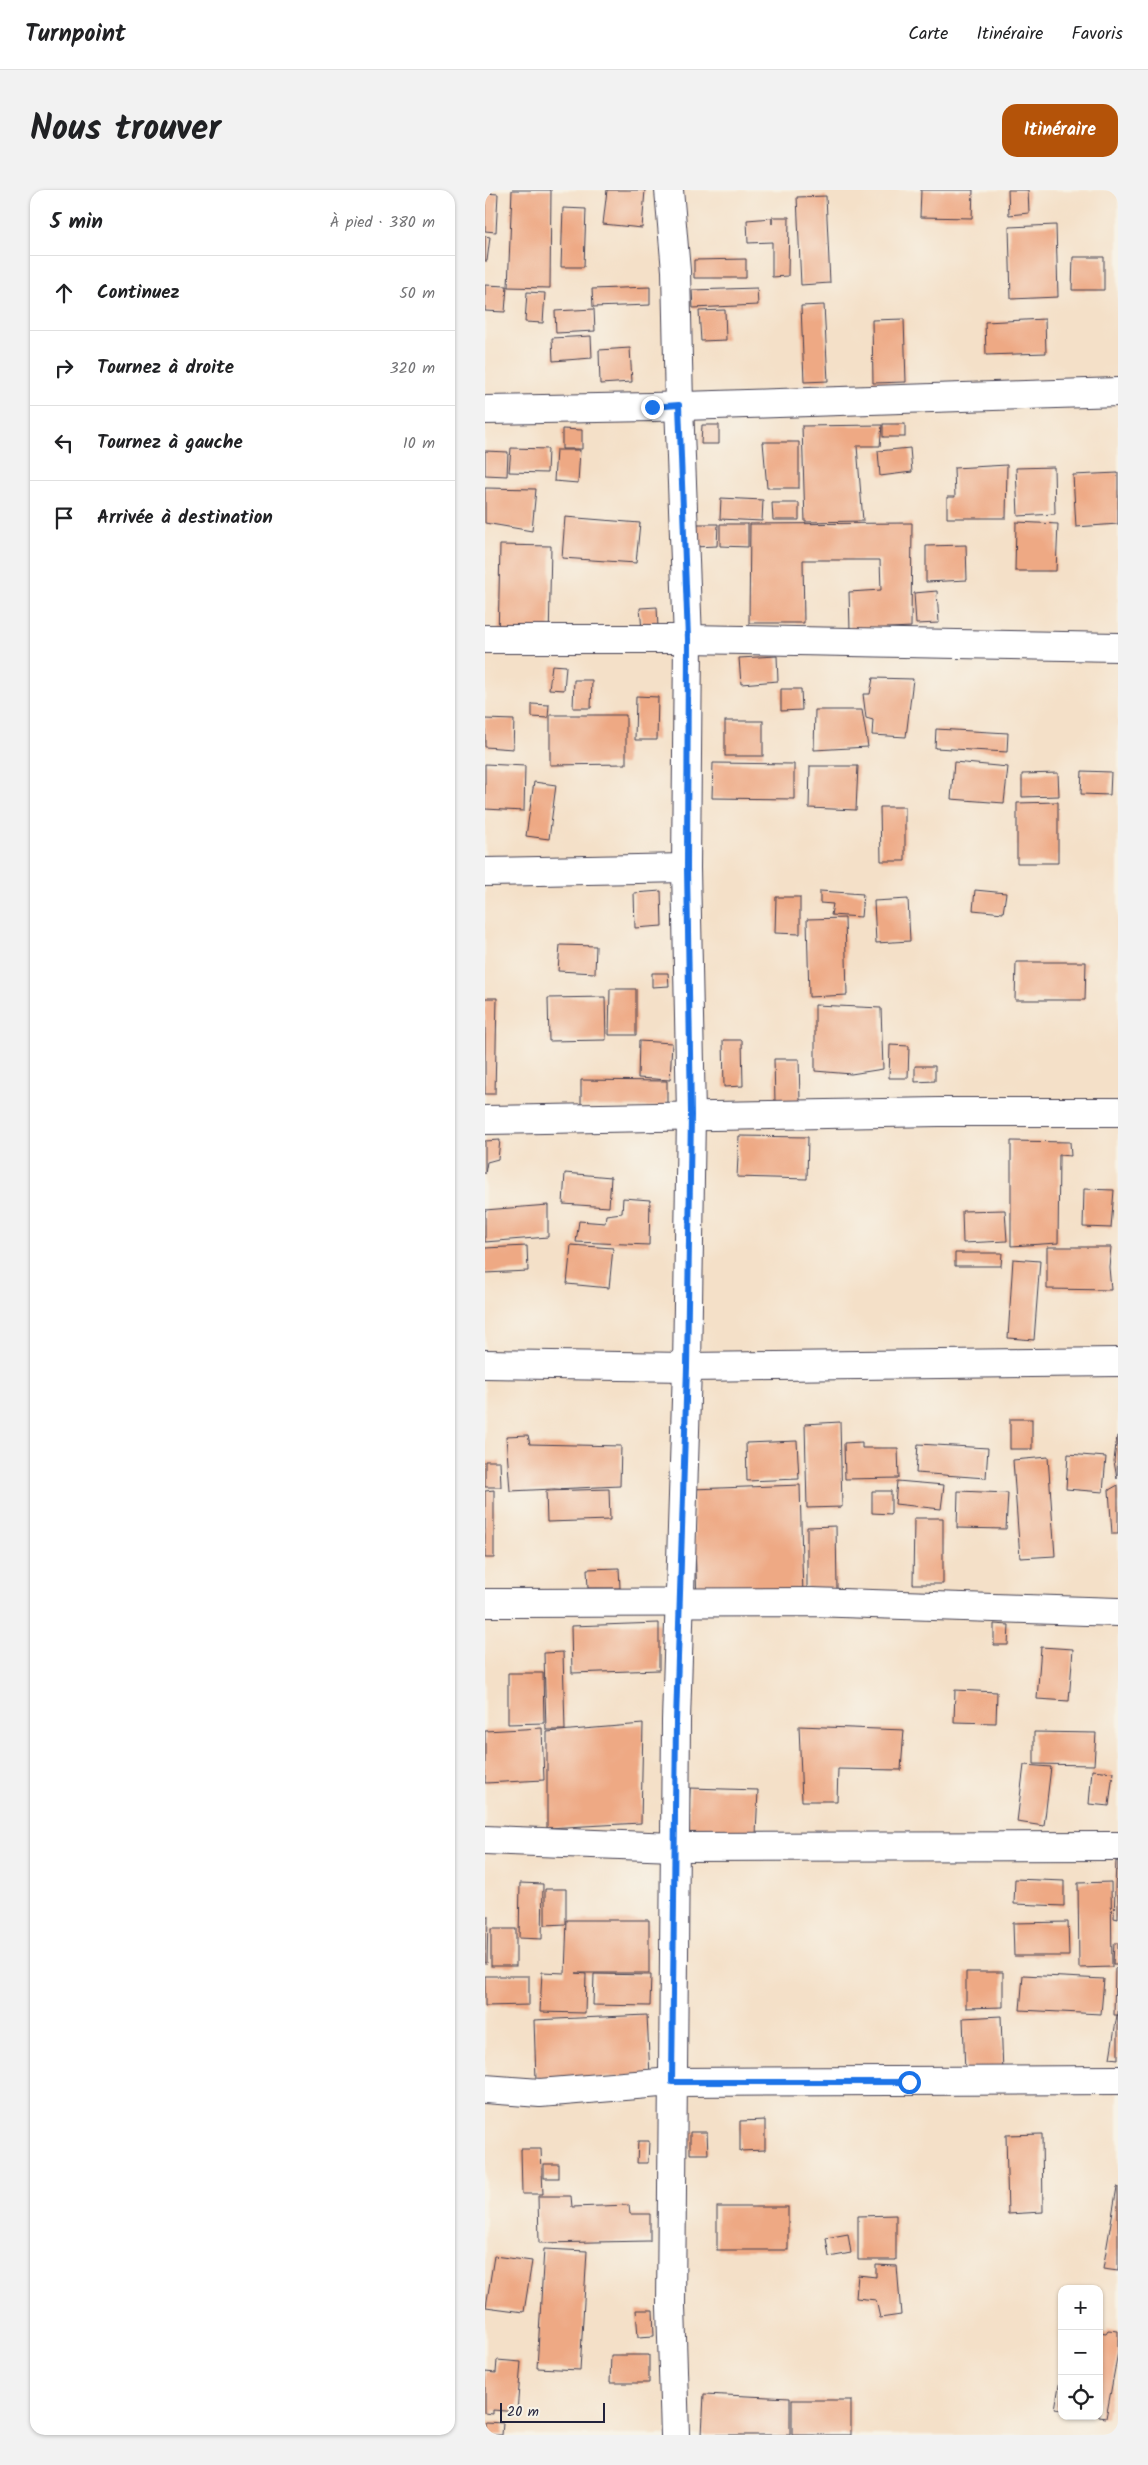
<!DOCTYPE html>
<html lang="fr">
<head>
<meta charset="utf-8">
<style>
  :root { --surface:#fff; --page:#f2f2f2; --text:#202124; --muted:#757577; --line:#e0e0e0; --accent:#b45309 }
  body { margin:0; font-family:Kalam,sans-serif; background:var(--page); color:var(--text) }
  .controls { position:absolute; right:15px; bottom:15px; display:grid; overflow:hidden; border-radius:10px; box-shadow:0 1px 4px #0004 }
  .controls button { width:45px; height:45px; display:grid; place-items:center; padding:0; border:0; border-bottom:1px solid var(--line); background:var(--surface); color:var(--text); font:25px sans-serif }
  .scale { position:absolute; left:15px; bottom:12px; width:105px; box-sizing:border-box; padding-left:5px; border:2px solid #22223b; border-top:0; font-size:14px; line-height:18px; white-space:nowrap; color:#22223b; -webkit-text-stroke:4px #f7f3e8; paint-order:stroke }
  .stop { position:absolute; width:15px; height:15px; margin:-11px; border:4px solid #1a73e8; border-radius:50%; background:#fff }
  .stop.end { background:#1a73e8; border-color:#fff; box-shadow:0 1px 5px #0008 }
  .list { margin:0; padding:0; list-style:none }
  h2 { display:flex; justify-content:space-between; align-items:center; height:65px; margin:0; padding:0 20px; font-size:21px }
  h2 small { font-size:16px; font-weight:400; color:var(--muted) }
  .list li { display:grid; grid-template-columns:32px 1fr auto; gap:15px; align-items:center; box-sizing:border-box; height:75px; padding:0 20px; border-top:1px solid var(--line) }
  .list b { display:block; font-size:19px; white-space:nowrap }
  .list em { font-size:16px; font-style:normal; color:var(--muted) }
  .icon { flex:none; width:28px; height:28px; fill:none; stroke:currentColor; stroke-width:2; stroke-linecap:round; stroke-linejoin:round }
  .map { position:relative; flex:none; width:633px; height:2245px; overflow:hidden; border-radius:15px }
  header { display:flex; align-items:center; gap:30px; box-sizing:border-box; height:70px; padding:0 25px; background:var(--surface); border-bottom:1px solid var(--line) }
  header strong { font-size:24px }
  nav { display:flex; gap:28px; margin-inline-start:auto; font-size:18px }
  .intro { display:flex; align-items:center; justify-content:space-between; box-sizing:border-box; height:120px; padding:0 30px }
  h1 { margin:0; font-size:35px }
  .button { padding:12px 22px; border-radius:15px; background:var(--accent); color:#fff; font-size:18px; font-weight:700 }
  main { display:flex; gap:30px; padding:0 30px }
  aside { flex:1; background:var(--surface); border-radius:15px; box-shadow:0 1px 4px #0004 }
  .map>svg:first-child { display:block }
  .building { fill:#eea984 }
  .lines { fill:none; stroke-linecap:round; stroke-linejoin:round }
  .minor-casing { stroke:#423e50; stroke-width:30 }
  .minor { stroke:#fff; stroke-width:28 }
  .route { stroke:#1a73e8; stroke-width:6 }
</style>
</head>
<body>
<header>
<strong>Turnpoint</strong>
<nav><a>Carte</a><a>Itinéraire</a><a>Favoris</a></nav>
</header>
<div class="intro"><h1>Nous trouver</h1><a class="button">Itinéraire</a></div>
<main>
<aside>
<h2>5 min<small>À pied · 380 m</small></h2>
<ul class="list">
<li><svg class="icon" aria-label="ahead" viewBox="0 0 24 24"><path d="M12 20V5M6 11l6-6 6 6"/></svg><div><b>Continuez</b></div><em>50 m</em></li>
<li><svg class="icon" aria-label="right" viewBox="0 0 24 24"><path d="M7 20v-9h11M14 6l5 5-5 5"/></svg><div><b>Tournez à droite</b></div><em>320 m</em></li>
<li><svg class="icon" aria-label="left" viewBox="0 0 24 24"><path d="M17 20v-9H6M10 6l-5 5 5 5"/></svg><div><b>Tournez à gauche</b></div><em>10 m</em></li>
<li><svg class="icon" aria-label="arrive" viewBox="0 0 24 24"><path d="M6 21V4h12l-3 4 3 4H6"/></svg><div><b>Arrivée à destination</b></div></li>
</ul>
</aside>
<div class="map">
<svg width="633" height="2245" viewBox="0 0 633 2245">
  <rect width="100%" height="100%" fill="#f7f3e8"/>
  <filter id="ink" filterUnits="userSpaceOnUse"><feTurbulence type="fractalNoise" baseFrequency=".02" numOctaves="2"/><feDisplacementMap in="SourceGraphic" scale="10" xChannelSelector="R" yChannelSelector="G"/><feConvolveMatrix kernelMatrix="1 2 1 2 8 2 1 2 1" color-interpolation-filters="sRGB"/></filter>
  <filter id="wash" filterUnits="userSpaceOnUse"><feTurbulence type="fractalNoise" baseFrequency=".0096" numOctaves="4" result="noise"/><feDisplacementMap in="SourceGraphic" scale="20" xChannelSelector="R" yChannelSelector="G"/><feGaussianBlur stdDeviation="1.12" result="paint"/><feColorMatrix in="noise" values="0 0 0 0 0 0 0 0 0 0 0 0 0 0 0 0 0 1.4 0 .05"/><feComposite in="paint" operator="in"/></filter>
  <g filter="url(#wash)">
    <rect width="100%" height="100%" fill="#f4e0c8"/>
    <g id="blocks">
      <g class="building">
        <polygon points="27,0 66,0 65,98 23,97"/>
        <polygon points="122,0 160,0 157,38 118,34"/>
        <polygon points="436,0 488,0 487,28 435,27"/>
        <polygon points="523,0 543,0 544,23 524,25"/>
        <polygon points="0,3 13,4 11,42 0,41"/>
        <polygon points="341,6 345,93 316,95 312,7"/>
        <polygon points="78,18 101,19 99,77 76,77"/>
        <polygon points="287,27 304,27 303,86 287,87 287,52 263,53 262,30 287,28 287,34"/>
        <polygon points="571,35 573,107 526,109 524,37"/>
        <polygon points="0,46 5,47 2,71 0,71"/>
        <polygon points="588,67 619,67 619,100 587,100"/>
        <polygon points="261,69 261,88 209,88 209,70"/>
        <polygon points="0,95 22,96 20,122 0,121"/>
        <polygon points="165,97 165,115 108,117 107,99"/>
        <polygon points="272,98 273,115 208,118 207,100"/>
        <polygon points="42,102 60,103 58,133 40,132"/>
        <polygon points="339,115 343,191 319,192 316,116"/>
        <polygon points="109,119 110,141 71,143 70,121"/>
        <polygon points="240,120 241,150 216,151 214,121"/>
        <polygon points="419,129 421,192 388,193 387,130"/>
        <polygon points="560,129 561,163 501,165 500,132"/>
        <polygon points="106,146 107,168 68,171 67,148"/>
        <polygon points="145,158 147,192 115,194 114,160"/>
        <rect x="398" y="234" width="22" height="13"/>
        <polygon points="217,235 234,235 234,254 216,254"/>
        <polygon points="397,235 395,256 372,256 378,331 320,332 317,236"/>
        <polygon points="77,239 97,240 97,259 77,259"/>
        <polygon points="278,252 314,252 314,298 282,298"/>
        <polygon points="26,258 63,259 62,283 24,282"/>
        <polygon points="425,258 427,282 395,286 393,261"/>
        <polygon points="71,260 95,260 93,293 69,291"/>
        <polygon points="0,261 23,262 22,286 0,285"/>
        <polygon points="522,275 521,328 462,328 462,307 470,307 469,278"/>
        <polygon points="569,277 570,324 533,326 531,278"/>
        <polygon points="633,283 633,334 591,337 588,285"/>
        <polygon points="0,298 51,299 47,341 0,333"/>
        <polygon points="236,308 278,310 277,331 235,329"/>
        <polygon points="287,313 314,313 314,330 288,330"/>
        <polygon points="80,327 155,333 151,373 77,368"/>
        <polygon points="531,332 573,334 571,381 530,381"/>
        <polygon points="427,333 426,437 365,440 364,402 396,400 395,370 318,370 319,433 264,433 265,334"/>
        <polygon points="208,334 233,334 232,356 208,357"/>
        <polygon points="235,334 263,334 263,357 235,356"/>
        <polygon points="15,355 66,356 64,452 13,451"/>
        <polygon points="481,355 482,390 441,392 441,356"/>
        <polygon points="452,401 454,433 431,434 429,403"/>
        <polygon points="172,417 173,438 157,440 155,418"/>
        <polygon points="292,466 293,491 256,494 254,468"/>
        <polygon points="67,475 81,476 79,500 64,499"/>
        <polygon points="388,488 428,489 421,547 387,545 388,530 381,528 378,504 385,504"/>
        <polygon points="89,490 107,490 106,518 88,518"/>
        <polygon points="296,499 316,499 317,520 296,521"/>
        <polygon points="151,506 173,507 172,550 150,550"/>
        <polygon points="47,514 64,515 63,528 47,527"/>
        <polygon points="330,520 377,520 383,557 329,560"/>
        <polygon points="65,525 141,525 141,574 65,575"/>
        <polygon points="0,529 29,530 28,559 0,557"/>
        <rect x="240" y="531" width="38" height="35"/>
        <polygon points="451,539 523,543 522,562 450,558"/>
        <polygon points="469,572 523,577 519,613 466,609"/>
        <polygon points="228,573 309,574 309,609 227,608"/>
        <polygon points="0,574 40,576 39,621 0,619"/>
        <polygon points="325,576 373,576 371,620 324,618"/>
        <polygon points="597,581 626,582 625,605 596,604"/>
        <polygon points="573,583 574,606 537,607 537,584"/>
        <polygon points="49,592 71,595 64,649 41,646"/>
        <polygon points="573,612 573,673 532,673 532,613"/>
        <polygon points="395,617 420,617 420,671 396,671"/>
        <polygon points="490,700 521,703 518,723 488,720"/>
        <polygon points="176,701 177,736 150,738 149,703"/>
        <polygon points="335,701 378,704 376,727 346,725 348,714 335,713"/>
        <polygon points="291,707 315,707 315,744 290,743"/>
        <polygon points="423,709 425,751 391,753 389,711"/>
        <polygon points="360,728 362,805 324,807 322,729"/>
        <polygon points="75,755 111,756 110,783 73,781"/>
        <polygon points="531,772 601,772 600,810 530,810"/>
        <polygon points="167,783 183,783 184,796 167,797"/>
        <polygon points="125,799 151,799 151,845 124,845"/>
        <polygon points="120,807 121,850 64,851 63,808"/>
        <polygon points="0,808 12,808 10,904 0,904"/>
        <polygon points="330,815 396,818 398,879 366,884 330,881"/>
        <polygon points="238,850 257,850 258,896 239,897"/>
        <polygon points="154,851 187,853 185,890 153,888"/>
        <polygon points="405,855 424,856 423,888 404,888"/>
        <polygon points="289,869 314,869 315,911 290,912"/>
        <polygon points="430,876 450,876 450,891 430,892"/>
        <polygon points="96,890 182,891 182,917 96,916"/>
        <polygon points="254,946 323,947 322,989 252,987"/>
        <polygon points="15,950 13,969 2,972 0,984 0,951"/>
        <polygon points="526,951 585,952 586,966 574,965 573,1053 526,1056"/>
        <polygon points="80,983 126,987 124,1017 78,1014"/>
        <polygon points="599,999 629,1000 626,1038 598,1037"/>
        <polygon points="138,1008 165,1010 164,1055 91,1052 94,1031 120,1033 121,1025 137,1023"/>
        <polygon points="63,1015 63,1047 0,1052 0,1020"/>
        <polygon points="520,1020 522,1051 478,1053 477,1021"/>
        <polygon points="86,1055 128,1058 124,1098 82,1094"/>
        <polygon points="42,1056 43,1081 0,1083 0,1058"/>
        <polygon points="562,1057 626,1057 624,1077 626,1100 562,1099"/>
        <polygon points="470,1063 517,1063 516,1076 470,1076"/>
        <polygon points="528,1069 555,1071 549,1150 523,1148"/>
        <rect x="525" y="1229" width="22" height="30"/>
        <polygon points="355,1232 357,1317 322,1318 320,1234"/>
        <polygon points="43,1245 45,1254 136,1256 135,1296 25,1301 21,1246"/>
        <polygon points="632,1246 633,1246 632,1289 629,1271"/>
        <polygon points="312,1251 314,1289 262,1291 261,1253"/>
        <polygon points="377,1252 377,1258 413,1258 414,1288 360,1289 359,1253"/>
        <polygon points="433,1254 503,1258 501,1288 431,1283"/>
        <polygon points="583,1264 621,1267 618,1302 581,1299"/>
        <polygon points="563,1267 570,1366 535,1368 528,1270"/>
        <polygon points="0,1271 15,1271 16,1297 0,1297"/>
        <polygon points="412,1291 459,1295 456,1319 410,1314"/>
        <polygon points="315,1295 318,1407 212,1411 208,1299"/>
        <polygon points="633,1295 633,1344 627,1344 624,1300"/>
        <polygon points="124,1299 125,1330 62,1332 61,1301"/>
        <polygon points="9,1300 9,1368 0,1368 0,1301"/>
        <polygon points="387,1301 406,1301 406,1324 387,1323"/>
        <polygon points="473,1301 523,1303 521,1339 472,1338"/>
        <polygon points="429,1328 458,1328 458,1394 428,1394"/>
        <polygon points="351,1336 352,1399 322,1399 322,1337"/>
        <polygon points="134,1378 135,1398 103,1398 102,1379"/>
        <polygon points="174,1433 174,1480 87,1483 86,1436"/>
        <polygon points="509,1434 524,1435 523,1455 509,1455"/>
        <polygon points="556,1457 588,1459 584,1511 552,1509"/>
        <polygon points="78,1462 80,1540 61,1540 59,1463"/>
        <polygon points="23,1483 58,1483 59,1533 23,1534"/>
        <polygon points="470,1500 512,1502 511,1533 469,1532"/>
        <polygon points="158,1534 156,1633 62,1638 62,1542"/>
        <polygon points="314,1536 419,1540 416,1580 353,1579 352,1611 317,1611"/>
        <polygon points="57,1538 59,1590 0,1593 0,1541"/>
        <polygon points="549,1542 611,1543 609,1575 549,1574"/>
        <polygon points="539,1575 566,1577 559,1636 532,1632"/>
        <polygon points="607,1580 628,1582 624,1616 604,1614"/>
        <polygon points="205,1598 273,1600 271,1645 203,1643"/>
        <polygon points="631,1671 633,1671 633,1729 629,1728"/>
        <polygon points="530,1689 579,1691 579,1716 529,1714"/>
        <polygon points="626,1692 627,1777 594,1778 593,1693"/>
        <polygon points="35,1693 58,1694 57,1749 34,1748"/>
        <polygon points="60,1699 81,1699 81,1734 60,1735"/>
        <polygon points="0,1726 3,1726 2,1773 0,1773"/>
        <polygon points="82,1730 164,1730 164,1783 91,1783 101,1784 100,1823 55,1822 57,1782 80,1783"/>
        <polygon points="583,1732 584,1766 529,1766 528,1733"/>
        <rect x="6" y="1739" width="25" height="37"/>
        <polygon points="629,1753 633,1753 633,1774 628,1774"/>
        <polygon points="630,1778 633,1778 633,1825 629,1825"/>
        <polygon points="481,1782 518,1782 518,1817 481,1818"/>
        <polygon points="109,1784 166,1785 165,1816 108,1815"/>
        <polygon points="538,1785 619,1789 616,1824 535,1820"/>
        <polygon points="0,1786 44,1786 44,1815 0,1816"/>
        <polygon points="162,1825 165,1886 51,1890 49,1830"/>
        <polygon points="632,1825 633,1825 633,1869 625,1868"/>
        <polygon points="516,1826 518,1883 480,1884 478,1828"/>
        <polygon points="280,1930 280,1960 255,1961 255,1931"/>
        <polygon points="205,1942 222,1942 223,1964 205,1964"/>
        <polygon points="557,1944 558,2022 523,2024 521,1945"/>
        <polygon points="153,1951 164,1951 163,1973 152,1973"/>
        <polygon points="36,1959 56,1959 58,2004 37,2004"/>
        <rect x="59" y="1974" width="15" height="14"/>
        <polygon points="632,1997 633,1997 633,2081 618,2079"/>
        <polygon points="53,2006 86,2006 87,2017 144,2015 145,2024 165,2024 165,2051 54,2053"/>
        <rect x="232" y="2017" width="71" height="43"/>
        <polygon points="411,2025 411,2070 373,2070 373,2026"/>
        <polygon points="363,2044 366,2063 344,2067 341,2048"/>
        <polygon points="59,2059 102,2061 95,2180 52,2178"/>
        <polygon points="9,2066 47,2071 39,2122 1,2117"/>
        <polygon points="391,2075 412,2076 416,2125 395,2128 391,2110 371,2108 373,2085 391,2087"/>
        <polygon points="151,2120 168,2120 169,2146 153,2147"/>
        <polygon points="623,2140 633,2141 633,2162 621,2228 614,2227 614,2142 621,2143"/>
        <polygon points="126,2165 164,2165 164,2193 125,2193"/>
        <polygon points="12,2170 36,2172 32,2222 8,2220 8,2224 0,2223 0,2182 11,2183"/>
        <polygon points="576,2184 577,2184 577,2220 570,2219"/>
        <polygon points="219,2204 305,2208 305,2245 217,2245"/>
        <rect x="307" y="2210" width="59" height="35"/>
        <polygon points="0,2232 18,2233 17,2245 0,2245"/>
      </g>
    </g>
  </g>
  <g filter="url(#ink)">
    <use href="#blocks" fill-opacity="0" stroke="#423e50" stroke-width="1"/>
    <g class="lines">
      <g class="minor-casing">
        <g id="minor">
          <polyline points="184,0 191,81 194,215 203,449 201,678 206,925 202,1177 191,1531 186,2116 190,2245"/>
          <polyline points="0,220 167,217 633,202"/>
          <polyline points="0,449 203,449 633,457"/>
          <polyline points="0,682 201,678"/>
          <polyline points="0,930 454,922 633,922"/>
          <polyline points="0,1174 202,1177 633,1172"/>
          <polyline points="0,1413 326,1412 633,1422"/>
          <polyline points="0,1650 190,1657 633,1656"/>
          <polyline points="0,1899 55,1903 187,1892 633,1890"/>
        </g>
      </g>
      <use href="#minor" class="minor"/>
    </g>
  </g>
  <g class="lines" filter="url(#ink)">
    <polyline class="route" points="167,217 194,215 203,449 202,678 206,925 202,1177 191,1532 187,1892 424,1892"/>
  </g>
</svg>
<div class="controls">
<button>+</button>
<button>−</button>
<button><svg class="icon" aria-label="locate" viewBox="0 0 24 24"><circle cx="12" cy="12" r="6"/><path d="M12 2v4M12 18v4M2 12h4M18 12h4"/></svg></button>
</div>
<div class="scale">20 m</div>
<div class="stop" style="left:424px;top:1892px"></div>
<div class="stop end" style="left:167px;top:217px"></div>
</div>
</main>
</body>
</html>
